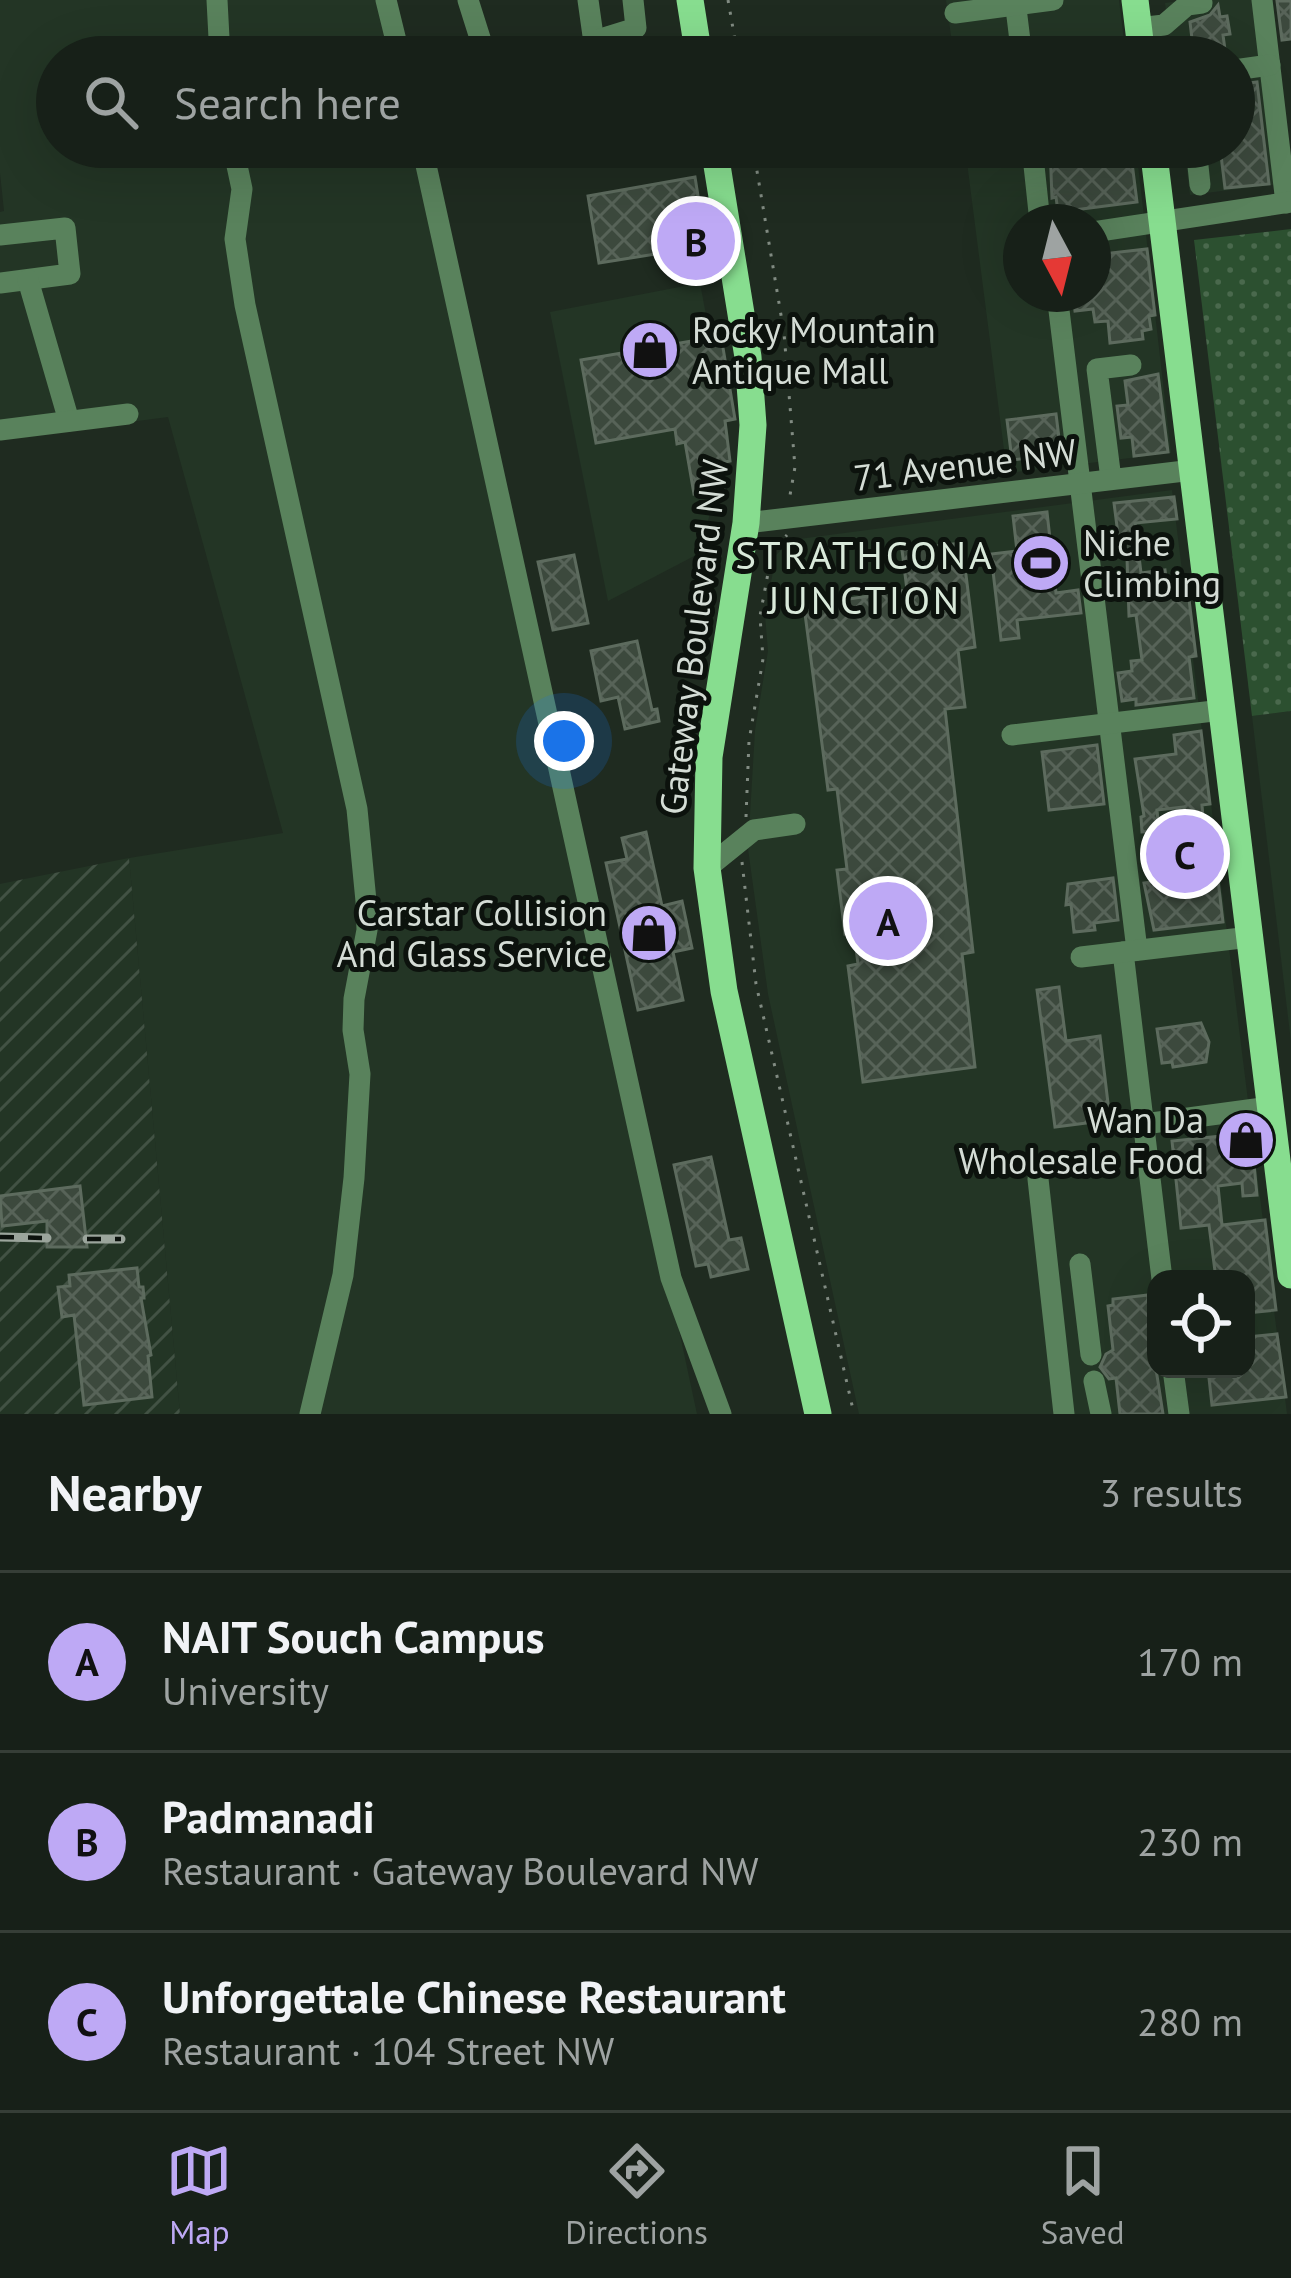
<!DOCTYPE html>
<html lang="en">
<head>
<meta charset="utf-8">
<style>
  :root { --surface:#172018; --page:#202821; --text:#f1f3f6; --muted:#9ea3a2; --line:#363e37; --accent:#bea9f5 }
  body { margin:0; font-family:"PT Sans",sans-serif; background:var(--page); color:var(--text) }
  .controls { position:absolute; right:36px; bottom:36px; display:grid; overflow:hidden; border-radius:24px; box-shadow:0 12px 48px #0002 }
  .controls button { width:108px; height:108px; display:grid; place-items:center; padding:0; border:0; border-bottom:3px solid var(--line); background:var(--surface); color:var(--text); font:60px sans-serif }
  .compass { position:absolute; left:1003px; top:204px; width:108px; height:108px; border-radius:50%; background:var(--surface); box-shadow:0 12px 48px #0002; rotate:173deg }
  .you { position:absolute; left:564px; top:741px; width:42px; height:42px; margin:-30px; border:9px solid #fff; border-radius:50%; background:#1a73e8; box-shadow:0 0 0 18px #1a73e833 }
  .badge { display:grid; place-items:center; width:78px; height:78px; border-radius:50%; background:var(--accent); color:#111; font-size:39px; font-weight:700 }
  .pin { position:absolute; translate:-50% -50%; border:6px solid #fff; box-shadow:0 3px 12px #0006 }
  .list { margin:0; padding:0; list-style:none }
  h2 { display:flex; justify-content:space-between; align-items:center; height:156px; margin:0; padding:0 48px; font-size:51px }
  h2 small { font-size:39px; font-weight:400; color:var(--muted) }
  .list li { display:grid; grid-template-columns:78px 1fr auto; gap:36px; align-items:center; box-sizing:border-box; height:180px; padding:0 48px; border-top:3px solid var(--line) }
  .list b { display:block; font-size:45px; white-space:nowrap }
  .list p { margin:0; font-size:39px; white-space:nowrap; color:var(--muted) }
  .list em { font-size:39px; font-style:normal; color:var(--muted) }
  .icon { flex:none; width:66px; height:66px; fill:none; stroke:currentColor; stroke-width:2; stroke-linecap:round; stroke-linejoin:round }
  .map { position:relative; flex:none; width:1291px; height:1414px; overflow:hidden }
  .search { position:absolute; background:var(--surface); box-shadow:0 12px 48px #0002; left:36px; right:36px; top:36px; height:132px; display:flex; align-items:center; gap:30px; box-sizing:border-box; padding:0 42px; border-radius:66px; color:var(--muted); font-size:45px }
  .sheet { height:696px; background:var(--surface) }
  nav { display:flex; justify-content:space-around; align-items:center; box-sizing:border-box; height:168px; border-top:3px solid var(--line); background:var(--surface); font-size:33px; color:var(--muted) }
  nav a { display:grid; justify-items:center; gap:6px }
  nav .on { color:var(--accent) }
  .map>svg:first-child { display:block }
  .built { fill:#233525; fill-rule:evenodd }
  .industrial { fill:url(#industrial-furrows) }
  .grass { fill:url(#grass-dots) }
  .building { fill:url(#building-cross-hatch); stroke:#5d6b5e; stroke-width:3 }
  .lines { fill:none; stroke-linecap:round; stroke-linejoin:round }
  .path { stroke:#818b82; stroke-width:3; stroke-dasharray:3 9; stroke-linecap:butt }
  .minor { stroke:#59825c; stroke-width:21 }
  .major { stroke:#87dd8f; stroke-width:27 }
  .rail-casing { stroke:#9ba59c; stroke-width:9 }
  .rail { stroke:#0c120d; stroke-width:4.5; stroke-dasharray:14; stroke-linecap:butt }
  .labels { text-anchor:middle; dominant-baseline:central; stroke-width:10; stroke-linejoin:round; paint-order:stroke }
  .poi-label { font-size:36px; fill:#d4dcd5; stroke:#0c120d; text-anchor:start }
  .street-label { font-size:36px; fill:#d4dcd5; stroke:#0c120d }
  .neighbourhood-label { font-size:39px; letter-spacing:3px; fill:#d9e9da; stroke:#0c120d }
</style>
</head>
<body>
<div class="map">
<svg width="1291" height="1414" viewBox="0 0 1291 1414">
  <defs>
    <pattern id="industrial-furrows" width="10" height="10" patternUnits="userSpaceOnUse" patternTransform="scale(3)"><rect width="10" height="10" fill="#233525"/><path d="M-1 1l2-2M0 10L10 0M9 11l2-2" fill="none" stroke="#425244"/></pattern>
    <pattern id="grass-dots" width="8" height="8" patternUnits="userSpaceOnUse" patternTransform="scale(3)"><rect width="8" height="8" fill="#2c5030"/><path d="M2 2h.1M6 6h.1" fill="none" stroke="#4a694d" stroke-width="1.8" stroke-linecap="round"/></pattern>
    <pattern id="building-cross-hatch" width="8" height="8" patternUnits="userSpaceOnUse" patternTransform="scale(3)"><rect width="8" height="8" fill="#3c493d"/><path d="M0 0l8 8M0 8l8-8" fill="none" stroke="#576358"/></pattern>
  </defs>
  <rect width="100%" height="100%" fill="#1f2b20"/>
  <g class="built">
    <polygon points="0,0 393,0 405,57 57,57 57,147 425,147 697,1414 180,1414 129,858 283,833 168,417 0,439 0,212 4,211 0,173"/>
    <polygon points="946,0 1119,0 1126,57 954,57"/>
    <polygon points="1185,0 1256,0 1279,184 1190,195 1184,147 1234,147 1234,57 1172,57 1165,3"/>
    <path d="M965,147H1136L1171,453L1007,473ZM1021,222H1093V294H1021Z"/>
    <polygon points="700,283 729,437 700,553 608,601 550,312"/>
    <path d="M1172,490L1287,1414H859L768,994L748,849L755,730L768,651L765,615L776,555L791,540ZM1156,1279H1246V1369H1156Z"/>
    <polygon points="1291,711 1291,1042 1252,716"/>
  </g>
  <polygon class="industrial" points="129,858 180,1414 0,1414 0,884"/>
  <polygon class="grass" points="1291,229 1291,711 1252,716 1194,240"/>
  <g class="building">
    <polygon points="1277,1 1291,1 1291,39 1282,40"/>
    <polygon points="1218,5 1220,17 1227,16 1230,34 1223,35 1226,57 1182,57 1180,40 1192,39 1190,22 1210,15"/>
    <polygon points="1257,82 1269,184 1225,188 1220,147 1234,147 1234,85"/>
    <polygon points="1050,147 1130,147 1137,202 1058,212 1056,197 1052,198"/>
    <polygon points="695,177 706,246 599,263 588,196"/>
    <polygon points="1147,249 1155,315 1149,316 1151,329 1142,331 1143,339 1110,343 1108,321 1095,322 1093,309 1075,311 1073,294 1093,294 1093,255"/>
    <polygon points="721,336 735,419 725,421 730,461 720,463 724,489 694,494 685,442 677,444 675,429 596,443 581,360"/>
    <polygon points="1158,374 1168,452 1134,456 1132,437 1121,438 1117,406 1128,405 1125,381"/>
    <polygon points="1056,414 1061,454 1012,460 1007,420"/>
    <polygon points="1174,497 1177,519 1135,523 1141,573 1165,570 1166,578 1186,575 1196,656 1189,657 1194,698 1136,705 1136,699 1122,701 1118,673 1132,671 1131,661 1142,660 1136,615 1129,616 1127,558 1121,558 1114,503"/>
    <polygon points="1047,512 1056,593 1078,590 1081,613 1017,620 1019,638 1001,640 991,554 1017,551 1013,516"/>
    <polygon points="962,543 975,647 958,650 965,707 945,709 973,952 962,954 975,1067 863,1082 848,966 858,964 854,933 845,934 837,870 847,869 837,789 828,790 804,606 907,590 902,550"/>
    <polygon points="574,555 588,623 553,630 538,562"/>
    <polygon points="637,641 652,710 657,709 659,721 625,729 618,697 601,701 591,651"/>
    <polygon points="1201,731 1210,804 1202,805 1204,830 1212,829 1223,922 1154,930 1144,883 1151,882 1148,858 1166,856 1164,835 1186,832 1184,807 1157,810 1159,831 1142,832 1141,817 1144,816 1135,759 1176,754 1174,735"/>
    <polygon points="1097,745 1104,804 1049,810 1042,752"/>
    <polygon points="646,832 662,906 682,901 692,948 673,952 683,1000 638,1010 606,863 627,859 622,838"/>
    <polygon points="1113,878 1118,920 1094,923 1095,930 1074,932 1071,904 1066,905 1068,884"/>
    <polygon points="1059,987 1066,1041 1100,1036 1110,1120 1055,1127 1037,990"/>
    <polygon points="1201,1023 1209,1042 1206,1062 1173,1067 1172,1062 1162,1063 1157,1029"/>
    <polygon points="1251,1133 1257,1195 1243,1196 1242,1183 1218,1186 1222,1225 1265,1220 1276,1310 1246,1313 1246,1279 1216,1279 1209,1225 1181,1228 1172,1141"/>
    <polygon points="711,1157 729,1240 741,1238 748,1269 711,1277 708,1264 696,1266 674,1165"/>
    <polygon points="80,1186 87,1247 47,1247 47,1221 2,1226 0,1196"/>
    <polygon points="137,1268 139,1287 143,1287 144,1298 141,1298 151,1355 148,1356 152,1397 84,1405 74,1315 62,1317 58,1287 70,1286 69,1275"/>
    <polygon points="1148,1295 1148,1300 1154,1300 1156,1369 1163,1414 1120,1414 1116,1378 1109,1379 1100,1367 1106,1354 1113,1350 1108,1306 1113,1305 1113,1299"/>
    <polygon points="1277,1334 1286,1397 1212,1405 1208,1369 1246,1369 1246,1337"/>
  </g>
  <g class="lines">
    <g class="path">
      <polyline points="728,0 738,57"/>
      <polyline points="753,147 784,333 795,467 789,501"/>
      <polyline points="746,817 749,741 763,659 760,616 772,552 787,535"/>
      <polyline points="742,862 756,984 854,1414"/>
    </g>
    <g class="minor">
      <polyline points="217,0 220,57"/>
      <polyline points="386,0 400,57"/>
      <polyline points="468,0 486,57"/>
      <polyline points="588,0 596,57"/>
      <polyline points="1015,0 1022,57"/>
      <polyline points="1262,0 1286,203"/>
      <polyline points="955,13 1053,0"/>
      <polyline points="1138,28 1164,25 1187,5 1202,3"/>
      <polyline points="616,36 637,57"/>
      <polyline points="594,41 636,28 633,0"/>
      <polyline points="1234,70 1270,65"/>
      <polyline points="233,147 242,189 235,239 245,305 357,809 366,901 367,930 354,999 353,1030 360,1074 354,1178 343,1275 310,1414"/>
      <polyline points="422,147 671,1278 721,1414"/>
      <polyline points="1032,147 1040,222"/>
      <polyline points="1196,147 1200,185"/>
      <polyline points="1154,153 1196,147"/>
      <polyline points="1093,232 1291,202"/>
      <polyline points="0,235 65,228 70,274 0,283"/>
      <polyline points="28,280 69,421"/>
      <polyline points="1057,294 1137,950"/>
      <polyline points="0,430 128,414"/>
      <polyline points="1111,479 1097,369 1131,365"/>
      <polyline points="746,523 1193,470"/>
      <polyline points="1012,735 1222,710"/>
      <polyline points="707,868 754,830 795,824"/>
      <polyline points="1123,952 1162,1279"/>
      <polyline points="1081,957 1250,937"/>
      <polyline points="1144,1124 1270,1107"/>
      <polyline points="1038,1179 1064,1414"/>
      <polyline points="1080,1264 1091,1355"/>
      <polyline points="1173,1369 1179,1414"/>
      <polyline points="1094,1381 1101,1414"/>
    </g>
    <g class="major">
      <polyline points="690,0 699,57"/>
      <polyline points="1135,0 1142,57"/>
      <polyline points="714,147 748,357 753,425 746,523 709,757 707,868 724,991 818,1414"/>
      <polyline points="1153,147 1291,1275"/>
    </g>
    <g class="rail-casing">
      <g id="rail">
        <polyline points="0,1237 47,1238"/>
        <polyline points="87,1239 121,1239"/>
      </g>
    </g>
    <use href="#rail" class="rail"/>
  </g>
  <defs>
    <g id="shop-disc" transform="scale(3)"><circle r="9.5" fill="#bea9f5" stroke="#0c120d"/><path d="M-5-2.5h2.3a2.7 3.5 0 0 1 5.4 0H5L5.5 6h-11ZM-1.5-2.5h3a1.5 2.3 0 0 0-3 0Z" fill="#111"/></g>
    <g id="stadium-disc" transform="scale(3)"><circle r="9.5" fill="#bea9f5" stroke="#0c120d"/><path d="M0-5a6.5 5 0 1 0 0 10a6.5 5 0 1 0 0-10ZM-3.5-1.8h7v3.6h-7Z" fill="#111"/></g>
  </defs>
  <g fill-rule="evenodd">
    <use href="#shop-disc" x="650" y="350"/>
    <use href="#stadium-disc" x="1041" y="563"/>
    <use href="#shop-disc" x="649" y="933"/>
    <use href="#shop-disc" x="1246" y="1140"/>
  </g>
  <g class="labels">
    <g class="poi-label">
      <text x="692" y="329">Rocky Mountain<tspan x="692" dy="41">Antique Mall</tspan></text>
      <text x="1083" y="542">Niche<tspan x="1083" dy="41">Climbing</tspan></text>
      <text x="607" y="912" text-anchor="end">Carstar Collision<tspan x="607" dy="41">And Glass Service</tspan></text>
      <text x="1204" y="1119" text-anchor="end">Wan Da<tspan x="1204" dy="41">Wholesale Food</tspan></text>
    </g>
    <g class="street-label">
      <text transform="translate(965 464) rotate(-7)">71 Avenue NW</text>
      <text transform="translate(693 637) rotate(-83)">Gateway Boulevard NW</text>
    </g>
    <g class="neighbourhood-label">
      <text x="865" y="554">STRATHCONA<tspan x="865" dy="45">JUNCTION</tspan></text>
    </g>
  </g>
</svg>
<div class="controls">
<button><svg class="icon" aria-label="locate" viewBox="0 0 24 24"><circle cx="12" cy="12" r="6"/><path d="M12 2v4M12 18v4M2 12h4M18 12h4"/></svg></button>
</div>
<svg class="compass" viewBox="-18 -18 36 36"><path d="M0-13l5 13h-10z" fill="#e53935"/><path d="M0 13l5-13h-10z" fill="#9ea3a2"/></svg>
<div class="you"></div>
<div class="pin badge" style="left:888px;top:921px">A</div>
<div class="pin badge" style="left:696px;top:241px">B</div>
<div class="pin badge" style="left:1185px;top:854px">C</div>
<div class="search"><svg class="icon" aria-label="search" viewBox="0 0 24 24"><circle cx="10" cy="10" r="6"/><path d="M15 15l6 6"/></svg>Search here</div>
</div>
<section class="sheet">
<h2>Nearby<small>3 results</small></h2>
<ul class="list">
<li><span class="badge">A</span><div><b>NAIT Souch Campus</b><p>University</p></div><em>170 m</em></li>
<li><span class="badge">B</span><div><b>Padmanadi</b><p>Restaurant · Gateway Boulevard NW</p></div><em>230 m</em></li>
<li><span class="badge">C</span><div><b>Unforgettale Chinese Restaurant</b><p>Restaurant · 104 Street NW</p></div><em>280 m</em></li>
</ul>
</section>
<nav>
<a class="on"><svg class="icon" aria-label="map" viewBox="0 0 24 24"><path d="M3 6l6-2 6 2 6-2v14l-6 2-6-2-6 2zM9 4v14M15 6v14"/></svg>Map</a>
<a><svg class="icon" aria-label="directions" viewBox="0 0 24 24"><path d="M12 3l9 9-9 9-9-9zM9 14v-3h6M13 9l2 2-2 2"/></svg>Directions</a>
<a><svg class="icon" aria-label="saved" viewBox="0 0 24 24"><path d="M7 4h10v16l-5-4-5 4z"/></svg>Saved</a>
</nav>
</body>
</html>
